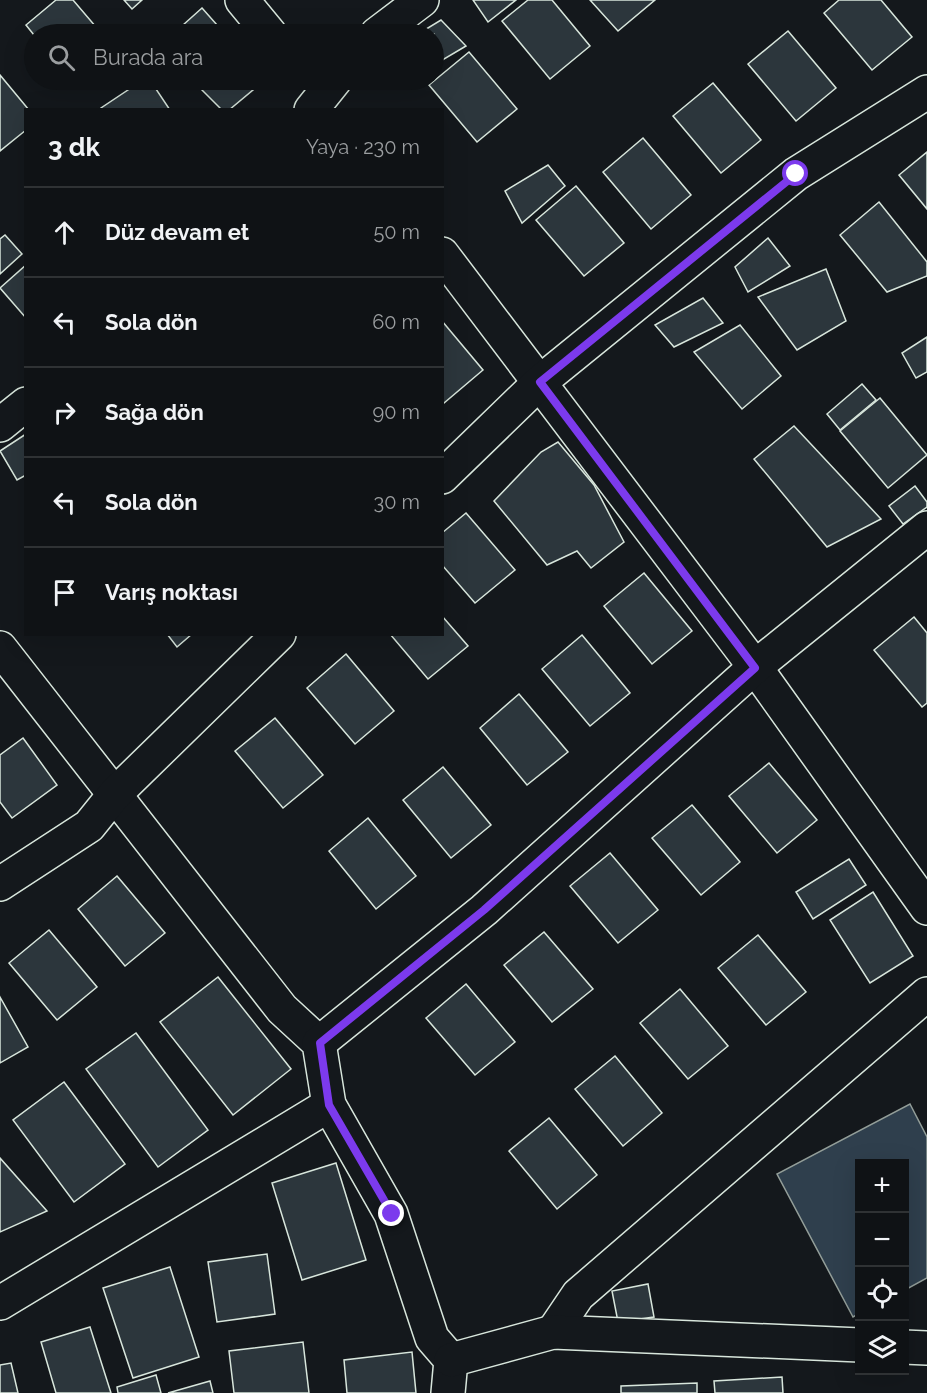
<!DOCTYPE html>
<html lang="tr">
<head>
<meta charset="utf-8">
<style>
  :root { --surface:#0f1215; --page:#1d2022; --text:#f1f3f6; --muted:#9b9ea0; --line:#2f3234 }
  body { margin:0; font-family:Raleway,sans-serif; background:var(--page); color:var(--text) }
  .controls { position:absolute; right:18px; bottom:18px; display:grid; overflow:hidden; border-radius:0px; box-shadow:0 6px 24px #0002 }
  .controls button { width:54px; height:54px; display:grid; place-items:center; padding:0; border:0; border-bottom:2px solid var(--line); background:var(--surface); color:var(--text); font:30px sans-serif }
  .stop { position:absolute; width:18px; height:18px; margin:-14px; border:4px solid #7c3aed; border-radius:50%; background:#fff }
  .stop.end { background:#7c3aed; border-color:#fff; box-shadow:0 2px 6px #0008 }
  .list { margin:0; padding:0; list-style:none }
  h2 { display:flex; justify-content:space-between; align-items:center; height:78px; margin:0; padding:0 24px; font-size:26px }
  h2 small { font-size:20px; font-weight:400; color:var(--muted) }
  .list li { display:grid; grid-template-columns:39px 1fr auto; gap:18px; align-items:center; box-sizing:border-box; height:90px; padding:0 24px; border-top:2px solid var(--line) }
  .list b { display:block; font-size:22px; white-space:nowrap }
  .list em { font-size:20px; font-style:normal; color:var(--muted) }
  .icon { flex:none; width:33px; height:33px; fill:none; stroke:currentColor; stroke-width:2; stroke-linecap:round; stroke-linejoin:round }
  .map { position:relative; flex:none; width:927px; height:1393px; overflow:hidden }
  .search { position:absolute; background:var(--surface); box-shadow:0 6px 24px #0002; left:24px; top:24px; width:420px; height:66px; display:flex; align-items:center; gap:15px; box-sizing:border-box; padding:0 21px; border-radius:33px; color:var(--muted); font-size:22px }
  .panel { position:absolute; background:var(--surface); box-shadow:0 6px 24px #0002; left:24px; top:108px; width:420px; height:528px; border-radius:0px }
  .map>svg:first-child { display:block }
  .water { fill:#2f3f4d; stroke:#939e99; stroke-width:1.5 }
  .building { fill:#2c363c; stroke:#d8e6dc; stroke-width:1.5 }
  .lines { fill:none; stroke-linecap:round; stroke-linejoin:round }
  .street-casing { stroke:#d8e6dc; stroke-width:36 }
  .street { stroke:#14181c; stroke-width:33 }
  .route { stroke:#7c3aed; stroke-width:8 }
</style>
</head>
<body>
<div class="map">
<svg width="927" height="1393" viewBox="0 0 927 1393">
  <rect width="100%" height="100%" fill="#14181c"/>
  <polygon class="water" points="910,1104 927,1137 927,1278 905,1290 904,1164 860,1164 860,1313 853,1317 777,1174"/>
  <g class="building">
    <polygon points="56,0 73,0 102,34 34,35 26,25"/>
    <polygon points="124,0 142,0 132,9"/>
    <polygon points="473,0 516,0 488,22"/>
    <polygon points="528,0 552,0 590,46 550,79 502,21"/>
    <polygon points="590,0 655,0 618,31"/>
    <polygon points="839,0 881,0 912,37 872,70 824,13"/>
    <polygon points="202,8 225,34 173,34"/>
    <polygon points="441,20 466,46 434,65 434,34 418,34"/>
    <polygon points="788,31 836,88 796,121 748,64"/>
    <polygon points="469,52 517,109 477,142 429,85"/>
    <polygon points="0,75 29,110 26,110 26,130 0,151"/>
    <polygon points="143,80 150,80 170,110 102,110 101,108"/>
    <polygon points="192,80 265,80 229,110 222,110"/>
    <polygon points="713,83 761,140 721,173 673,116"/>
    <polygon points="643,138 691,195 651,229 603,172"/>
    <polygon points="927,152 927,209 899,175"/>
    <polygon points="548,165 565,186 522,223 505,191"/>
    <polygon points="576,186 624,243 584,276 536,220"/>
    <polygon points="879,202 927,262 927,276 887,292 840,235"/>
    <polygon points="5,235 22,254 0,274 0,239"/>
    <polygon points="768,238 790,266 748,292 735,267"/>
    <polygon points="26,265 26,318 0,288"/>
    <polygon points="826,269 846,321 797,350 758,297"/>
    <polygon points="703,298 723,323 674,347 655,325"/>
    <polygon points="442,321 483,370 444,403 442,401"/>
    <polygon points="740,325 781,376 742,409 694,352"/>
    <polygon points="927,337 927,372 916,378 902,353"/>
    <polygon points="862,384 876,400 840,430 827,414"/>
    <polygon points="880,398 927,455 888,488 840,431"/>
    <polygon points="794,426 881,519 827,547 754,459"/>
    <polygon points="26,434 26,475 17,480 0,451"/>
    <polygon points="558,442 594,485 624,542 591,568 577,551 547,565 494,501 541,452"/>
    <polygon points="915,486 927,502 927,507 903,524 889,506"/>
    <polygon points="466,513 515,570 475,603 442,565 442,533"/>
    <polygon points="644,573 692,631 652,664 604,606"/>
    <polygon points="442,616 468,646 428,679 390,634 442,634"/>
    <polygon points="914,617 927,633 927,703 922,707 874,650"/>
    <polygon points="167,634 192,634 177,647"/>
    <polygon points="582,635 630,693 590,726 542,669"/>
    <polygon points="346,654 394,711 355,744 307,688"/>
    <polygon points="519,694 568,752 527,785 480,728"/>
    <polygon points="275,718 323,775 283,808 235,751"/>
    <polygon points="23,738 57,785 12,818 0,802 0,755"/>
    <polygon points="769,763 817,820 777,853 729,796"/>
    <polygon points="443,767 491,825 451,858 403,800"/>
    <polygon points="692,805 740,862 701,895 652,838"/>
    <polygon points="368,818 416,876 376,909 329,851"/>
    <polygon points="610,853 658,910 618,943 570,886"/>
    <polygon points="849,859 866,885 813,919 796,892"/>
    <polygon points="117,876 165,933 125,966 78,909"/>
    <polygon points="873,892 913,956 870,983 830,920"/>
    <polygon points="49,930 97,987 57,1020 9,963"/>
    <polygon points="544,932 593,989 552,1022 504,965"/>
    <polygon points="758,935 806,992 766,1025 718,968"/>
    <polygon points="218,977 291,1069 233,1115 160,1022"/>
    <polygon points="466,984 515,1042 475,1075 426,1018"/>
    <polygon points="680,989 728,1046 688,1079 640,1023"/>
    <polygon points="0,997 28,1047 0,1063"/>
    <polygon points="136,1033 208,1130 158,1167 86,1069"/>
    <polygon points="615,1056 662,1113 623,1146 575,1089"/>
    <polygon points="64,1082 125,1164 74,1202 13,1120"/>
    <polygon points="549,1118 597,1175 557,1209 509,1151"/>
    <polygon points="0,1158 47,1211 0,1232"/>
    <polygon points="336,1163 366,1260 302,1280 272,1183"/>
    <polygon points="267,1254 275,1314 217,1322 208,1262"/>
    <polygon points="170,1267 199,1357 133,1378 103,1288"/>
    <polygon points="648,1284 654,1317 618,1322 612,1291"/>
    <polygon points="90,1327 111,1393 56,1393 41,1342"/>
    <polygon points="303,1342 309,1393 234,1393 229,1351"/>
    <polygon points="412,1352 416,1393 347,1393 344,1360"/>
    <polygon points="11,1363 18,1393 0,1393 0,1365"/>
    <polygon points="156,1375 161,1393 118,1393 117,1387"/>
    <polygon points="782,1377 783,1393 715,1393 714,1381"/>
    <polygon points="210,1381 213,1393 168,1393"/>
    <polygon points="697,1383 697,1393 621,1393 621,1386"/>
  </g>
  <g class="lines">
    <g class="street-casing">
      <g id="street">
        <polyline points="242,0 270,34"/>
        <polyline points="377,34 422,0"/>
        <polyline points="311,110 335,80"/>
        <polyline points="442,254 755,667 927,908"/>
        <polyline points="0,425 26,404"/>
        <polyline points="442,477 540,382 796,174 927,92"/>
        <polyline points="0,648 282,1009 319,1043 329,1105 391,1214 432,1338 451,1360 448,1393"/>
        <polyline points="0,884 89,826 114,795 279,634"/>
        <polyline points="319,1043 484,910 755,667 927,528"/>
        <polyline points="0,1303 329,1105"/>
        <polyline points="553,1332 578,1295 927,994"/>
        <polyline points="904,1347 927,1348"/>
        <polyline points="451,1360 553,1332 860,1345"/>
      </g>
    </g>
    <use href="#street" class="street"/>
  </g>
  <g class="lines">
    <polyline class="route" points="392,1214 329,1105 320,1043 484,910 755,668 540,382 796,174"/>
  </g>
</svg>
<div class="controls">
<button>+</button>
<button>−</button>
<button><svg class="icon" aria-label="locate" viewBox="0 0 24 24"><circle cx="12" cy="12" r="6"/><path d="M12 2v4M12 18v4M2 12h4M18 12h4"/></svg></button>
<button><svg class="icon" aria-label="layers" viewBox="0 0 24 24"><path d="M12 4l9 5-9 5-9-5zM3 14l9 5 9-5"/></svg></button>
</div>
<div class="stop" style="left:796px;top:174px"></div>
<div class="stop end" style="left:392px;top:1214px"></div>
<div class="search"><svg class="icon" aria-label="search" viewBox="0 0 24 24"><circle cx="10" cy="10" r="6"/><path d="M15 15l6 6"/></svg>Burada ara</div>
<section class="panel">
<h2>3 dk<small>Yaya · 230 m</small></h2>
<ul class="list">
<li><svg class="icon" aria-label="ahead" viewBox="0 0 24 24"><path d="M12 20V5M6 11l6-6 6 6"/></svg><div><b>Düz devam et</b></div><em>50 m</em></li>
<li><svg class="icon" aria-label="left" viewBox="0 0 24 24"><path d="M17 20v-9H6M10 6l-5 5 5 5"/></svg><div><b>Sola dön</b></div><em>60 m</em></li>
<li><svg class="icon" aria-label="right" viewBox="0 0 24 24"><path d="M7 20v-9h11M14 6l5 5-5 5"/></svg><div><b>Sağa dön</b></div><em>90 m</em></li>
<li><svg class="icon" aria-label="left" viewBox="0 0 24 24"><path d="M17 20v-9H6M10 6l-5 5 5 5"/></svg><div><b>Sola dön</b></div><em>30 m</em></li>
<li><svg class="icon" aria-label="arrive" viewBox="0 0 24 24"><path d="M6 21V4h12l-3 4 3 4H6"/></svg><div><b>Varış noktası</b></div></li>
</ul>
</section>
</div>
</body>
</html>
